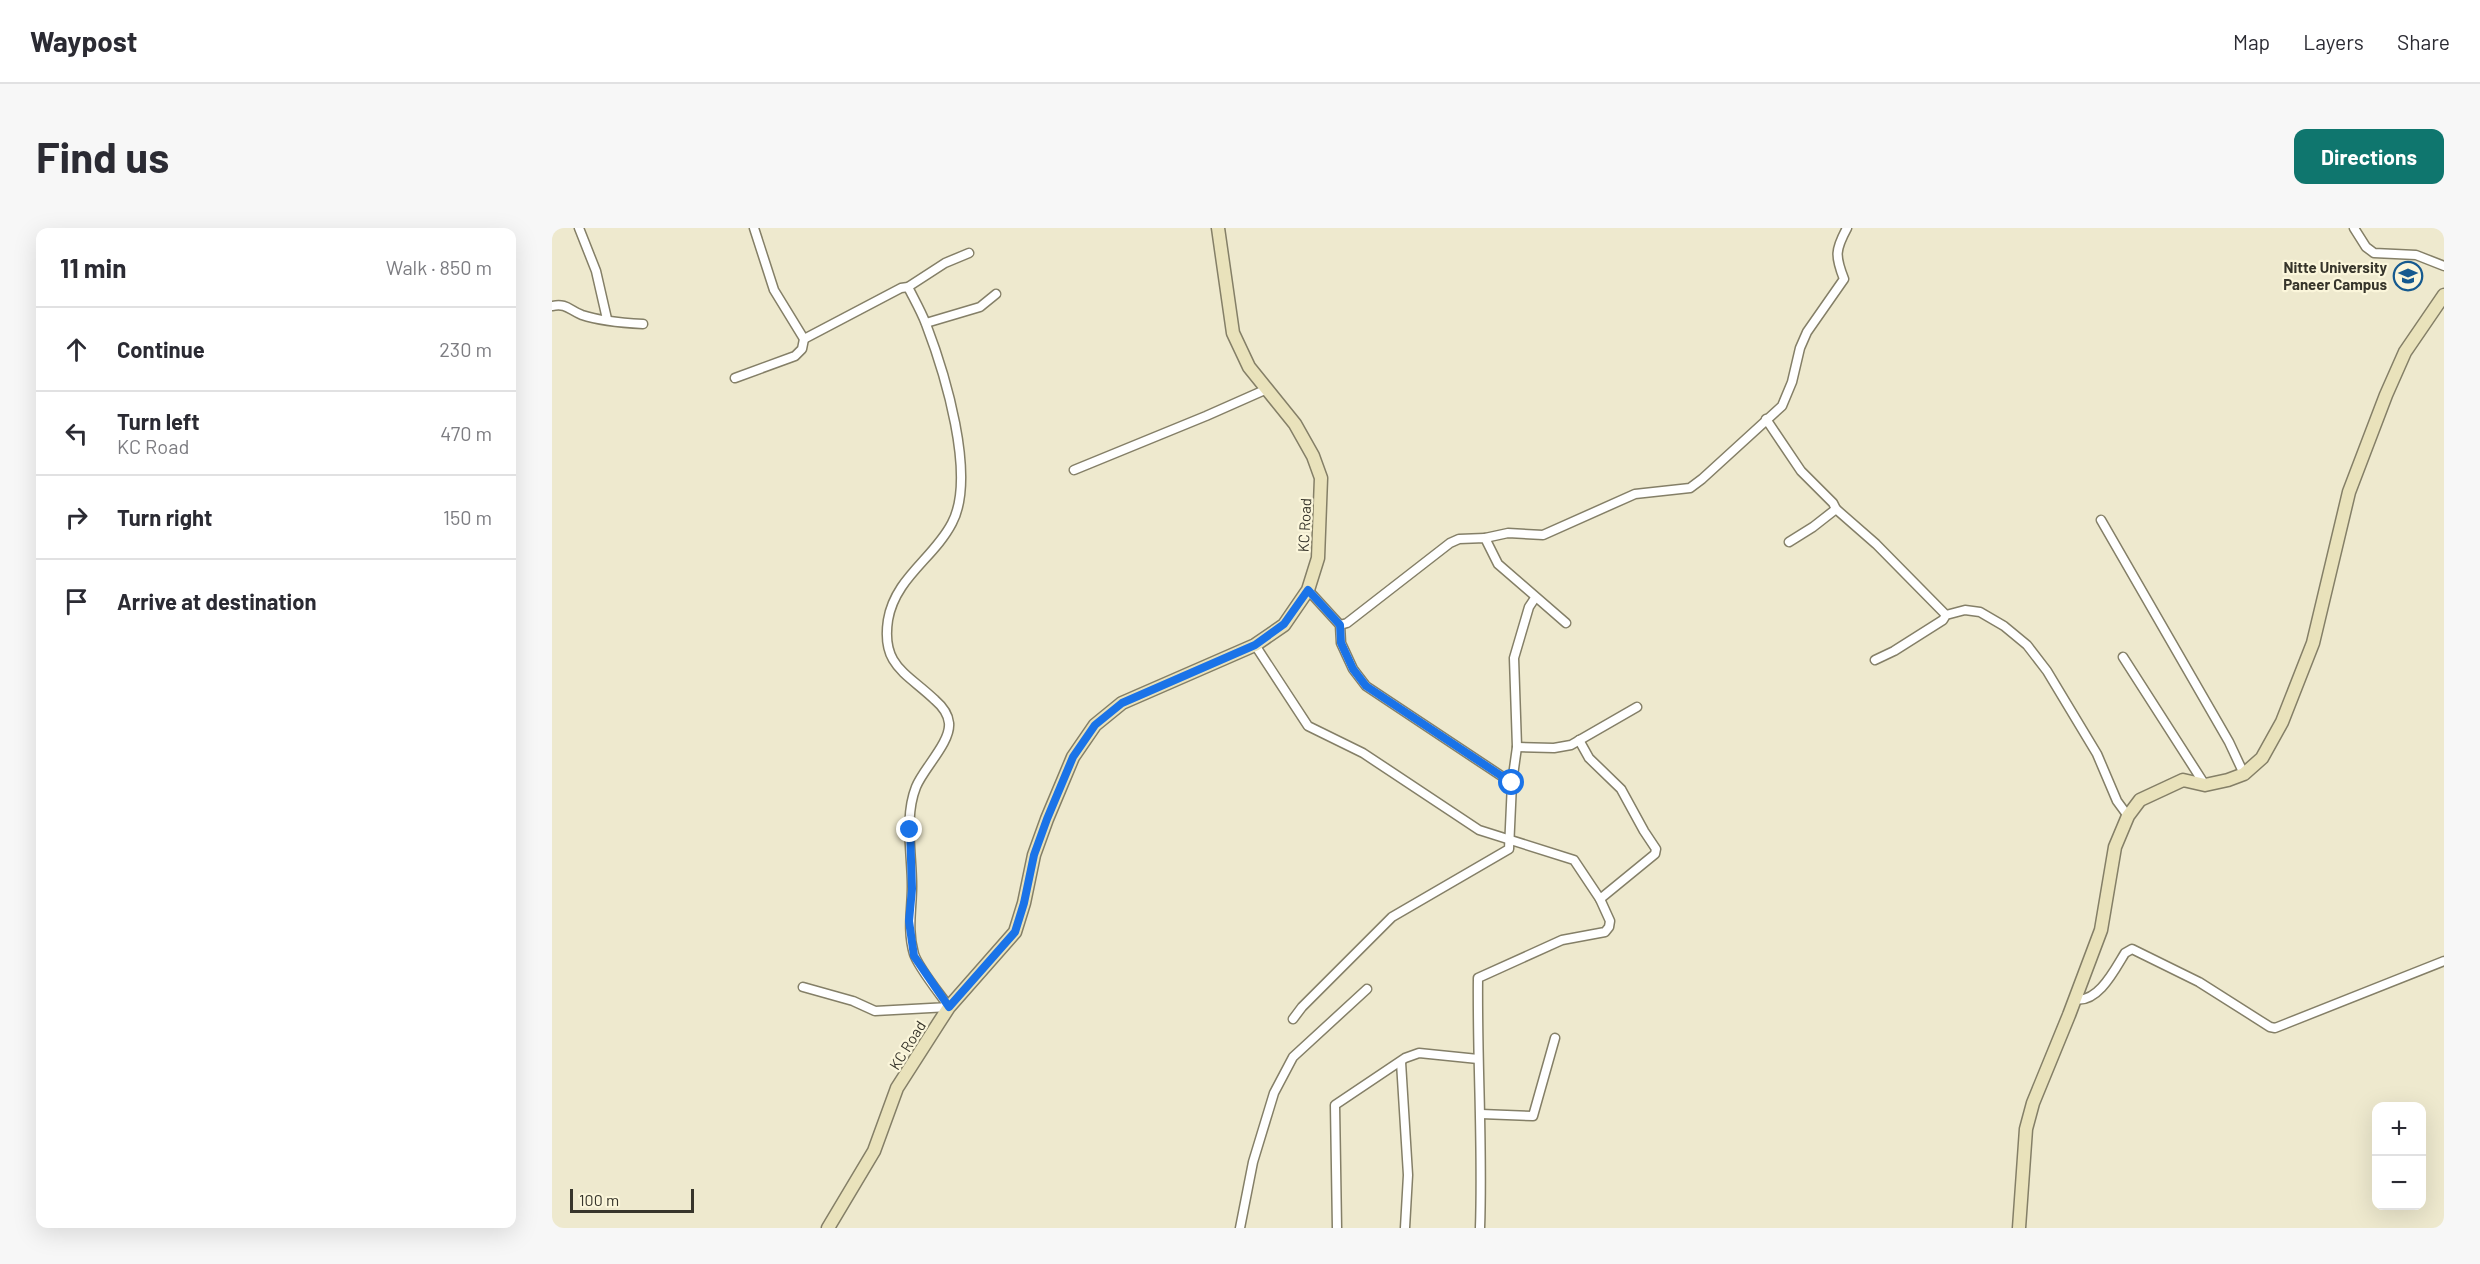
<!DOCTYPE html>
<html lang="en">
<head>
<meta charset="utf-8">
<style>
  :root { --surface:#fff; --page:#f7f7f7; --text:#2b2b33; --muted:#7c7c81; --line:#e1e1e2; --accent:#0f766e }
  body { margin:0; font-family:Barlow,sans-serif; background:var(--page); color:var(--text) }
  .controls { position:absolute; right:18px; bottom:18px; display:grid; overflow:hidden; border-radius:12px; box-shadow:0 6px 24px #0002 }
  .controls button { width:54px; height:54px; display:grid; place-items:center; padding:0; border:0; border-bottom:2px solid var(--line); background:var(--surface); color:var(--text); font:30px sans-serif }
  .scale { position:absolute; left:18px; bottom:15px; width:124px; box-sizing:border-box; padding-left:6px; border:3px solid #37352b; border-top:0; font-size:16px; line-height:21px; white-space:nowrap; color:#37352b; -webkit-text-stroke:4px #fbf6db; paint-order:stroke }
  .stop { position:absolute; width:18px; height:18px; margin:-14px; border:4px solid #1a73e8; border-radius:50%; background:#fff }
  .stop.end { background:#1a73e8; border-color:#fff; box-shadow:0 2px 6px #0008 }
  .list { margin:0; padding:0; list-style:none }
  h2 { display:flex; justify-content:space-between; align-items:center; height:78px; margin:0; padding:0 24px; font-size:26px }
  h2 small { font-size:20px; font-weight:400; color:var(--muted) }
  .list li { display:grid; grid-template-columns:39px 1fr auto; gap:18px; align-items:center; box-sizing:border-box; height:84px; padding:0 24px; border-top:2px solid var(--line) }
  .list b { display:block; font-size:22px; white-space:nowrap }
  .list p { margin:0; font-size:20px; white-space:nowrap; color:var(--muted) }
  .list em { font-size:20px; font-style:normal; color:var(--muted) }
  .icon { flex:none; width:33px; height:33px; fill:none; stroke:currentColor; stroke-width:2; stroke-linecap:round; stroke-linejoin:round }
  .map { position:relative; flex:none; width:1892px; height:1000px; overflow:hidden; border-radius:12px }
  header { display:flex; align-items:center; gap:36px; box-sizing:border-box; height:84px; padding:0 30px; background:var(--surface); border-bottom:2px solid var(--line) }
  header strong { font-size:28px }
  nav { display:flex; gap:33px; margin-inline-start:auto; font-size:21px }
  .intro { display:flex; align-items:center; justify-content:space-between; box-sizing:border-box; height:144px; padding:0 36px }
  h1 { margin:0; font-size:42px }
  .button { padding:15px 27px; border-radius:12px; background:var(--accent); color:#fff; font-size:21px; font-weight:700 }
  main { display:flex; gap:36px; padding:0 36px }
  aside { flex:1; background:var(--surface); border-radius:12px; box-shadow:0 6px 24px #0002 }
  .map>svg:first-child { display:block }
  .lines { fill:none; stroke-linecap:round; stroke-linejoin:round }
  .street-casing { stroke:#847f67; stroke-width:11 }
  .secondary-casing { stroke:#847f67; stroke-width:15 }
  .street { stroke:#fff; stroke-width:8 }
  .secondary { stroke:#e9e2bb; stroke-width:12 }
  .route { stroke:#1a73e8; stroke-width:8 }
  .labels { text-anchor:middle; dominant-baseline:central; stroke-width:4.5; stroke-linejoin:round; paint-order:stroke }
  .poi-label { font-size:15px; font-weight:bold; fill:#37352b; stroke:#fbf6db; text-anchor:end }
  .street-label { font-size:15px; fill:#37352b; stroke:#fbf6db }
</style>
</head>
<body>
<header>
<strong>Waypost</strong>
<nav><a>Map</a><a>Layers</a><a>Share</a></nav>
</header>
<div class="intro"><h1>Find us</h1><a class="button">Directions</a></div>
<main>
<aside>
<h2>11 min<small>Walk · 850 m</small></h2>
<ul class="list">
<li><svg class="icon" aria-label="ahead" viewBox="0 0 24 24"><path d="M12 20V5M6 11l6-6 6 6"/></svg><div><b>Continue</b></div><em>230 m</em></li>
<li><svg class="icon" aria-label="left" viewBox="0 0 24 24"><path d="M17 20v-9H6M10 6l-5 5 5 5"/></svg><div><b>Turn left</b><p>KC Road</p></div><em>470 m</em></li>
<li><svg class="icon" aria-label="right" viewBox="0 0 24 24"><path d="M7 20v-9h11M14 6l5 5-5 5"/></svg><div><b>Turn right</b></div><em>150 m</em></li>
<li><svg class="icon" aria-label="arrive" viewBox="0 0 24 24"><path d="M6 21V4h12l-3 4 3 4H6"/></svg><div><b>Arrive at destination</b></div></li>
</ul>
</aside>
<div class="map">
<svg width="1892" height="1000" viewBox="0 0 1892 1000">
  <rect width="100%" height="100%" fill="#eee9ce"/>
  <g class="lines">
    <g class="street-casing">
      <g id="street">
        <polyline points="27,0 44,43 55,91"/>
        <polyline points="1802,0 1814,19 1822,25 1864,27 1892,38"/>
        <path d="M0,78C15,75 17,82 30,87C48,93 72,95 91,96"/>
        <polyline points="374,95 428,79 444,66"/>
        <polyline points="252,111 349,60 356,59 393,35 417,25"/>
        <polyline points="183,150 243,128 250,121 252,111 222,62 202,0"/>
        <polyline points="1214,191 1249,243 1281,275 1284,281 1324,316 1394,387"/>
        <polyline points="522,242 654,188 715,161"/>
        <polyline points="1549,292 1677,514 1692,546"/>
        <path d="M933,310L956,305L991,307L1083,266L1138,260L1150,251L1230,178L1240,154L1248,120L1255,104L1292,51C1283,28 1283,22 1295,0"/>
        <polyline points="1237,314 1261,299 1284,281"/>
        <polyline points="756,362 788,397 789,415 801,441 814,458 960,555"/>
        <polyline points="788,397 795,395 898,315 907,311 933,310 946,336 1014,395"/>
        <path d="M703,417L756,498L811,525L927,602L1022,632L1048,671L1058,693L1057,699L1053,704L1010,712L926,750C925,834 931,917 928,1000"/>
        <polyline points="1571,429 1653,557"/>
        <polyline points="1323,432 1342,423 1391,392 1394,387 1413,382 1428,384 1452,398 1475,417 1495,443 1545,526 1565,573 1576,588"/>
        <polyline points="1027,512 1037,530 1069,561 1092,603 1104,621 1103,626 1048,671"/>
        <polyline points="965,519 1002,520 1019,517 1085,479"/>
        <path d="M251,759L301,773L323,783L397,779C388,766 366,739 362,726C355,702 360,681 360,658C360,626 352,589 364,559C371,541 399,514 397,495C396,485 390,478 383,472C355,445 329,438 336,392C343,350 382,330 400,295C425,248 392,143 374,96C369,83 362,71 356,59"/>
        <path d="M1523,771C1546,776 1563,741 1573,725L1580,721L1647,754L1718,799L1723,800L1892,733"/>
        <polyline points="741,791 750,779 840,689 957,621 960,555 965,519 962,430 977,379 983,370"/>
        <polyline points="849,834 856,947 853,1000"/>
        <polyline points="929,886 981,888 1003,810"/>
        <polyline points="688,1000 701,934 722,865 741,829 815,761"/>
        <polyline points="785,1000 783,877 853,830 867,825 926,831"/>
      </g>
    </g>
    <g class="secondary-casing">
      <g id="secondary">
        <polyline points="276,1000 322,923 345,860 386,796 397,779 463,704 472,675 482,627 495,591 521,529 543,497 570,475 703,417 732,397 756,362 766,330 769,250 761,228 743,196 697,139 681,105 666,0"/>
        <polyline points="1467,1000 1474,901 1481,875 1517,787 1549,702 1563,619 1576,588 1588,572 1631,552 1653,557 1676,552 1692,546 1710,530 1730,494 1761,415 1797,264 1834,167 1853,124 1892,67"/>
      </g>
    </g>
    <use href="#street" class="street"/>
    <use href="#secondary" class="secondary"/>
  </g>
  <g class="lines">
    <polyline class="route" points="358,602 360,661 357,693 362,728 397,779 463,704 472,675 482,627 495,591 521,529 543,497 570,475 703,417 732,396 756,362 788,397 789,415 801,441 814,458 960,555"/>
  </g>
  <defs>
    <g id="university-ring" transform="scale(1.5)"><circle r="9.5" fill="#fbf6db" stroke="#165a8f" stroke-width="1.5"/><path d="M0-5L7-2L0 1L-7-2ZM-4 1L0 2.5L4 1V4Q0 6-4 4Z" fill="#165a8f"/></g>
  </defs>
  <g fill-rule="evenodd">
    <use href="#university-ring" x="1856" y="48"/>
  </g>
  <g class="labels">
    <g class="poi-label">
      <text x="1835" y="39">Nitte University<tspan x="1835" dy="17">Paneer Campus</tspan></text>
    </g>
    <g class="street-label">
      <text transform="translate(752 297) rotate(-87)">KC Road</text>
      <text transform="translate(355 817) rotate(-58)">KC Road</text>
    </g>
  </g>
</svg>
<div class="controls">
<button>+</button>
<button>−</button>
</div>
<div class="scale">100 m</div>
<div class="stop" style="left:960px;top:555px"></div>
<div class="stop end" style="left:358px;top:602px"></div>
</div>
</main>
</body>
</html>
